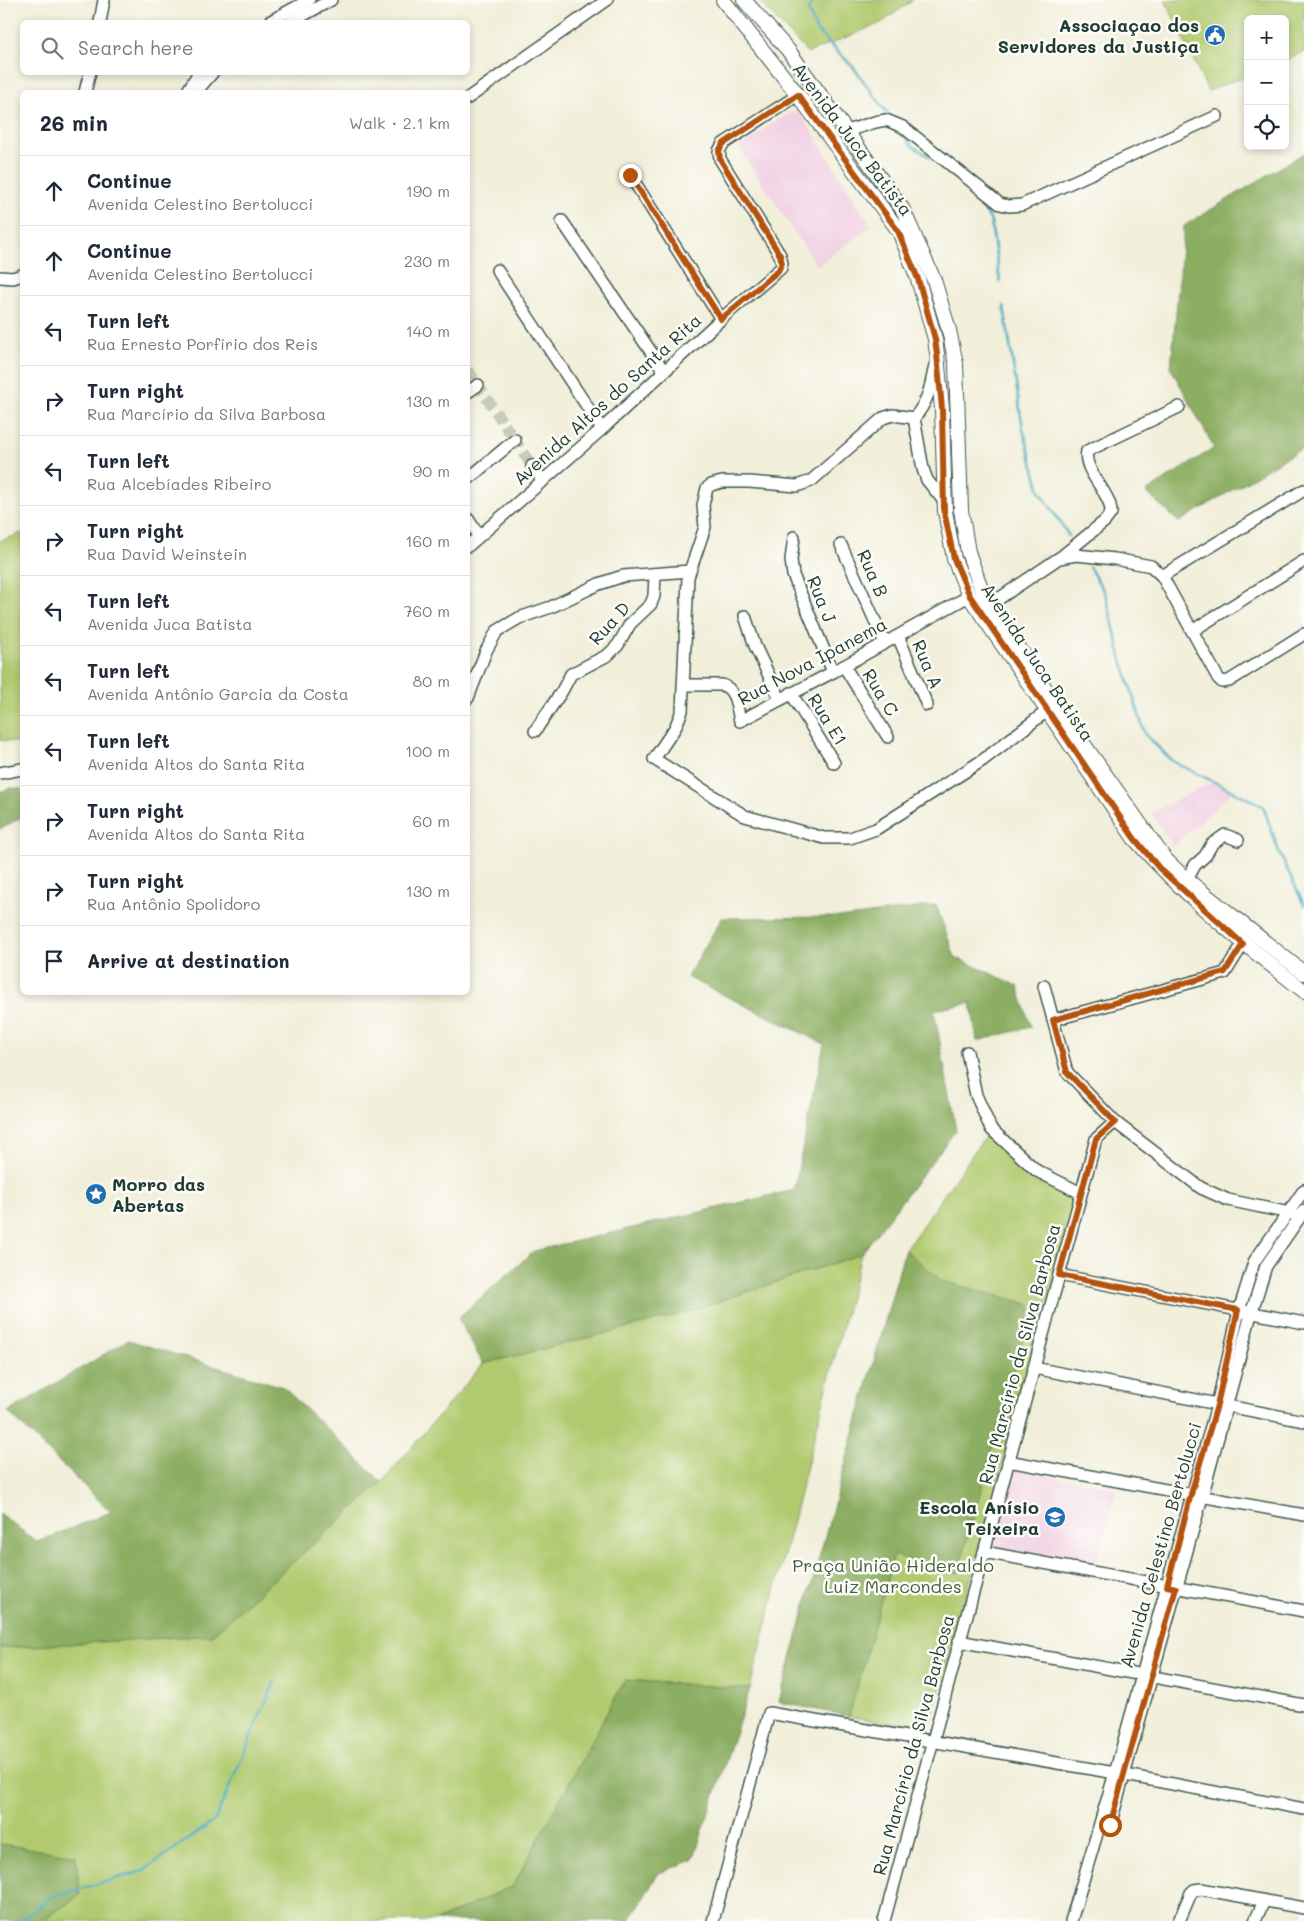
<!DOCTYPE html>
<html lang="en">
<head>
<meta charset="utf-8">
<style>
  :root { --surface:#fff; --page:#f6f6f7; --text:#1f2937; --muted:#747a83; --line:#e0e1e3 }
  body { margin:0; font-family:Mali,sans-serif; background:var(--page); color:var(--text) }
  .controls { position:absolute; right:15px; top:15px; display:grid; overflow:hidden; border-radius:8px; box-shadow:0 2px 8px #0003 }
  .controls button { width:45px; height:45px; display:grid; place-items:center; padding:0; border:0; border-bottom:1px solid var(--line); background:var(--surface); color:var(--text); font:25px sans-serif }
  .stop { position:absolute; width:15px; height:15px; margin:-11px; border:4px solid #b45309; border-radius:50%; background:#fff }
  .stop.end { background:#b45309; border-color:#fff; box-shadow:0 1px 5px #0008 }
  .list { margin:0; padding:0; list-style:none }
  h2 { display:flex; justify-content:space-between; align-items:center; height:65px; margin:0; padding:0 20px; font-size:21px }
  h2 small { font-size:16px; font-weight:400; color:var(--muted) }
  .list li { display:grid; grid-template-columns:32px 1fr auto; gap:15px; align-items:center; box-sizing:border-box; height:70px; padding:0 20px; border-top:1px solid var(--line) }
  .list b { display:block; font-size:19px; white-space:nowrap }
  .list p { margin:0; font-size:16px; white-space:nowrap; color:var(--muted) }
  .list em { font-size:16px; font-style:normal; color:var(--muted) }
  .icon { flex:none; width:28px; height:28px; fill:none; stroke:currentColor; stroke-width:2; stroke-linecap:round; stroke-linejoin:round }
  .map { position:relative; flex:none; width:1304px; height:1921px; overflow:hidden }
  .search { position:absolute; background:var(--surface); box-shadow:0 2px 8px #0003; left:20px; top:20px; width:450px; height:55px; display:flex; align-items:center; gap:12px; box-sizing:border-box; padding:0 18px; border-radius:8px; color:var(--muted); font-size:19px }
  .panel { position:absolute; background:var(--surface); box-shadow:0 2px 8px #0003; left:20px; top:90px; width:450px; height:905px; border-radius:8px }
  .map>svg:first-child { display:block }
  .built { fill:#f1d0e3 }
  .green { fill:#b1ca6f; stroke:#688452 }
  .forest { fill:#8cae62; stroke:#56764b }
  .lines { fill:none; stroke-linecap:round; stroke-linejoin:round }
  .stream { stroke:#3fa8bf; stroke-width:2.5 }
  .minor-tunnel { stroke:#c7cbb8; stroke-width:11; stroke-dasharray:11 5.5; stroke-linecap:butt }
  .minor-casing { stroke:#3e584d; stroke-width:14 }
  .major-casing { stroke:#3e584d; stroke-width:16 }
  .minor { stroke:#fff; stroke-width:11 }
  .major { stroke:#fff; stroke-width:14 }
  .route { stroke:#b45309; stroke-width:6 }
  .labels { text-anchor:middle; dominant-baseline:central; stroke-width:5; stroke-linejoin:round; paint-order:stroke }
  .poi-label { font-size:18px; font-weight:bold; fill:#1f3d34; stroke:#fdfcf7; text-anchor:end }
  .street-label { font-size:18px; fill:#1f3d34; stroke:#fdfcf7 }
  .park-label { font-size:18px; fill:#446043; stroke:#fdfcf7 }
</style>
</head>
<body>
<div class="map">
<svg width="1304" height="1921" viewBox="0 0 1304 1921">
  <rect width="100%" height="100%" fill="#fdfcf7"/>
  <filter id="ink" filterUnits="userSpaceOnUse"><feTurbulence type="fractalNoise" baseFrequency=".02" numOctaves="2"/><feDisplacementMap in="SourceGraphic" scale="10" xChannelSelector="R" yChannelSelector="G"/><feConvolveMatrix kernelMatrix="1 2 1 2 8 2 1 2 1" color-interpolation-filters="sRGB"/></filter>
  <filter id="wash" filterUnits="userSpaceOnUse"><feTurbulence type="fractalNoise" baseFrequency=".0096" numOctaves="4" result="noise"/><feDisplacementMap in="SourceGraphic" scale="20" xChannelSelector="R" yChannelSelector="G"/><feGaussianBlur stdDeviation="1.12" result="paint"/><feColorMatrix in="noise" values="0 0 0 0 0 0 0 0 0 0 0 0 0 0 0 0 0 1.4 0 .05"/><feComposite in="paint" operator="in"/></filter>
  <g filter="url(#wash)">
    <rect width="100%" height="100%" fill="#f1eed9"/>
    <g class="built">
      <polygon points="798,109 871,226 817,266 739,148 767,127"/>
      <polygon points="1214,781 1232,792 1174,846 1151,813"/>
      <polygon points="1015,1469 1117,1489 1095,1567 995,1546"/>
    </g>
    <g class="green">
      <polygon points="758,0 913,0 881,23 808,53"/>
      <polygon points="1165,0 1304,0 1304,52 1285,60 1285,19 1248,19 1248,75 1208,91"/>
      <polygon points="22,533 22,743 0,740 0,541"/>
      <polygon points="987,1134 1030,1175 1076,1200 928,1732 779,1702 905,1250"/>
      <polygon points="861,1254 750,1689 625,1680 513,1886 436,1921 42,1921 80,1895 75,1856 0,1844 0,1648 212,1635 382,1482 483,1364 678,1315"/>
    </g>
    <g class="forest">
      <polygon points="1304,153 1304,447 1179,522 1146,492 1214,448 1171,368 1184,226"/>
      <polygon points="11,788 22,789 22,817 0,829 0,792"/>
      <polygon points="936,905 955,957 1018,986 1031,1027 977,1041 971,1003 934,1010 956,1130 861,1254 678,1315 483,1364 458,1318 534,1251 794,1190 824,1044 687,977 722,918 847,917"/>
      <polygon points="905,1250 942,1281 1032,1305 958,1573 894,1555 849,1716 779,1702"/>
      <polygon points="128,1340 283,1387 382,1482 212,1635 0,1648 0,1514 37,1542 111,1512 8,1412"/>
      <polygon points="625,1680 750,1689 693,1860 659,1873 629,1921 436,1921 513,1886"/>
      <polygon points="0,1844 76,1856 80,1895 42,1921 0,1921"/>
    </g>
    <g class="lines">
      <g class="stream">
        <polyline points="815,0 808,9 816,30 854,68 890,117"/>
        <polyline points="901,131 911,145 938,162"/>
        <polyline points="977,192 991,222 1000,282"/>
        <polyline points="1004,306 1023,429 1040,491 1069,536"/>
        <polyline points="1089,567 1105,593 1122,660 1145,734 1172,761 1263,806 1279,852 1304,905"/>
        <polyline points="21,1921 51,1897 143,1871 215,1820 275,1681"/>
      </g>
    </g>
  </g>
  <g filter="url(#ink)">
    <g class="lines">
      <polyline class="minor-tunnel" points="468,370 532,466"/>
      <g class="minor-casing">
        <g id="minor">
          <polyline points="100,22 104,0"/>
          <polyline points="269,22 309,0"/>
          <polyline points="291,22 331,0"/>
          <polyline points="85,92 90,72"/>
          <polyline points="187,92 199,72"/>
          <polyline points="196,92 213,72"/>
          <polyline points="468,98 607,0"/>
          <polyline points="847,131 875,122 886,120 903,127 1000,204 1009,206 1022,205 1217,116"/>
          <polyline points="630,175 721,319"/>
          <polyline points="562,221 664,371"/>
          <polyline points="497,270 602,429"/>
          <polyline points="0,277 13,278 22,275"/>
          <path d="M935,365C931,386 928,402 914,418L923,469L927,480L944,501"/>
          <polyline points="468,392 478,385"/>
          <polyline points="914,418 893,415 883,418 811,481 797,486 749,482 722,482 711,485 707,488 703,505 705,527 688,577 682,711 675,728 654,759 745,816 824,838 850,838 876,829 983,760 1047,711"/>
          <polyline points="532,466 543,481"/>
          <polyline points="468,479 515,440"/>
          <polyline points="468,519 479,536"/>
          <polyline points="794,537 791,560 793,575 833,672"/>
          <polyline points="841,545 885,643"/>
          <polyline points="468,546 602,429 721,319 781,268 782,263 780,255 720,159 719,151 723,144 798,95"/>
          <path d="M1061,557L1105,521L1111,513C1112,493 1082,471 1087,451L1179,407"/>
          <polyline points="1162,576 1304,490"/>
          <polyline points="991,604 1059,558 1076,555 1115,559 1151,566 1162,576 1218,678 1222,682 1229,681 1304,634"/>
          <polyline points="745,616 755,646 780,699"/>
          <polyline points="1192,631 1304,561"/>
          <polyline points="898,636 927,705"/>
          <polyline points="844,666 888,737"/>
          <path d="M684,685H722C736,689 737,708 740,721L833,672L969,596"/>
          <polyline points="791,693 834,763"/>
          <polyline points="468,698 486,651 497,631 519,618 551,607 599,584 623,576 690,571"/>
          <polyline points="535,731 562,691 571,674 608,655 618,645 630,624 651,604 654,596 655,575"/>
          <polyline points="0,773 22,769"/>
          <polyline points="1187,880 1195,865 1205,856 1212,844 1225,835 1238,840"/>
          <polyline points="1044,986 1067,1072 1115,1122 1201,1188 1228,1200 1294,1214"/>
          <polyline points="1053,1020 1225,973 1243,944"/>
          <polyline points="967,1052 976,1095 991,1129 1037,1171 1081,1193"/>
          <polyline points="1059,1275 1304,1323"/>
          <polyline points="1034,1368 1304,1421"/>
          <polyline points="1008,1461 1304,1515"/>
          <polyline points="984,1552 1304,1611"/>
          <polyline points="959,1641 1304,1705"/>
          <polyline points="1110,1825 1202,1497 1251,1314 1266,1266 1304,1211"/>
          <polyline points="713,1921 769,1713 1115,1773 1304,1809"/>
          <polyline points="884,1921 1096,1139 1115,1122"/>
          <polyline points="1071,1921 1115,1773 1217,1405 1239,1311 1254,1262 1304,1190"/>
          <polyline points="1179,1921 1191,1893 1194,1890 1201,1889 1304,1908"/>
          <polyline points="1255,1921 1264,1901"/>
        </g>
      </g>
      <g class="major-casing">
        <g id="major">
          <path d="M723,0L798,95L899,231L918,279L935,339L937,354L942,409L945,511L954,559L969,596L1134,838C1184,896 1244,944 1304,991"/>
          <polyline points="744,0 788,50 903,210 934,280 949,330 956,364 961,510 968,552 982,591 1056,705 1165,859 1187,880 1304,973"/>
        </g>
      </g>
      <use href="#minor" class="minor"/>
      <use href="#major" class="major"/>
    </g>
  </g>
  <g class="lines" filter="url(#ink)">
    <polyline class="route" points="630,175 721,319 778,271 782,263 780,255 720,159 719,151 723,144 798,95 898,231 918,279 935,339 937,354 942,409 944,511 954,559 970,596 1134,838 1159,868 1243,944 1225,972 1053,1020 1067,1072 1115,1122 1096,1139 1059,1275 1238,1310 1217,1405 1191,1494 1167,1586 1176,1588 1110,1825"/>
  </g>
  <defs>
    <g id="civic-disc" transform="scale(1.125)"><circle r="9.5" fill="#1f6fb2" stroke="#fdfcf7"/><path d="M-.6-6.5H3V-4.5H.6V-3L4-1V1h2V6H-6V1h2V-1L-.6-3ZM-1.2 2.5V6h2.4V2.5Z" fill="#fff"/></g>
    <g id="sight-disc" transform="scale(1.125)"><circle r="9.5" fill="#1f6fb2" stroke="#fdfcf7"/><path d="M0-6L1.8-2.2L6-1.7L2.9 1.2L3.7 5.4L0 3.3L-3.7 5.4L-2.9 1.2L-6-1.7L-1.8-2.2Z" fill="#fff"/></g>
    <g id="school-disc" transform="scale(1.125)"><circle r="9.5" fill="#1f6fb2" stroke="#fdfcf7"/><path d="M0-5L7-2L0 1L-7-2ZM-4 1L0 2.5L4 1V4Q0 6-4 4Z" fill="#fff"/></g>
  </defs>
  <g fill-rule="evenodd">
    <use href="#civic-disc" x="1215" y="35"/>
    <use href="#sight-disc" x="96" y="1194"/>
    <use href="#school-disc" x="1055" y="1517"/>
  </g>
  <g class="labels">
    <g class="poi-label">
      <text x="1199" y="25">Associaçao dos<tspan x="1199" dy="21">Servidores da Justiça</tspan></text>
      <text x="112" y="1184" text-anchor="start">Morro das<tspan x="112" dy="21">Abertas</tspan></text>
      <text x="1039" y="1507">Escola Anísio<tspan x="1039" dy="21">Teixeira</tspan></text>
    </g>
    <g class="street-label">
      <text transform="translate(853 139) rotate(53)">Avenida Juca Batista</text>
      <text transform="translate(607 399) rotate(-42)">Avenida Altos do Santa Rita</text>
      <text transform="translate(873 573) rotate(66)">Rua B</text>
      <text transform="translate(822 599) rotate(68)">Rua J</text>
      <text transform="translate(609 623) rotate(-48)">Rua D</text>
      <text transform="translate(812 661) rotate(-28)">Rua Nova Ipanema</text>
      <text transform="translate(1038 662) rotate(56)">Avenida Juca Batista</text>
      <text transform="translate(928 664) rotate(67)">Rua A</text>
      <text transform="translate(881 692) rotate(59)">Rua C</text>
      <text transform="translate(828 719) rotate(58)">Rua E1</text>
      <text transform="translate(1019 1354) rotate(-75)">Rua Marcírio da Silva Barbosa</text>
      <text transform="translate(1160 1545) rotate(-74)">Avenida Celestino Bertolucci</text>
      <text transform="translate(913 1745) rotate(-75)">Rua Marcírio da Silva Barbosa</text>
    </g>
    <g class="park-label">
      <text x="893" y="1565">Praça União Hideraldo<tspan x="893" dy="21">Luiz Marcondes</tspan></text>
    </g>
  </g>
</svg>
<div class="controls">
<button>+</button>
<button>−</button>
<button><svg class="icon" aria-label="locate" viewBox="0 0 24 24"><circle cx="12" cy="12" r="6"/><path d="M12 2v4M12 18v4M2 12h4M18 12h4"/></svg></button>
</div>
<div class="stop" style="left:1110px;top:1825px"></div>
<div class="stop end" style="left:630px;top:175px"></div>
<div class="search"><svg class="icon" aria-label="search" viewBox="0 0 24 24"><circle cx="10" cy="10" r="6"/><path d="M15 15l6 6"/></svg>Search here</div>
<section class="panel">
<h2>26 min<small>Walk · 2.1 km</small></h2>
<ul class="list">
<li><svg class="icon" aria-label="ahead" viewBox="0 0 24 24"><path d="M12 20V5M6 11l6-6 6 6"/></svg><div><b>Continue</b><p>Avenida Celestino Bertolucci</p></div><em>190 m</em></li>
<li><svg class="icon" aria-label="ahead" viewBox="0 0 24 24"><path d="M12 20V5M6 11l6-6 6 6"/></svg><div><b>Continue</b><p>Avenida Celestino Bertolucci</p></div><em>230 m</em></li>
<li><svg class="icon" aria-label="left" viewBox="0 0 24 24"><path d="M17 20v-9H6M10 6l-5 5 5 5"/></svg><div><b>Turn left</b><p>Rua Ernesto Porfírio dos Reis</p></div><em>140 m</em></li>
<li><svg class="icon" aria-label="right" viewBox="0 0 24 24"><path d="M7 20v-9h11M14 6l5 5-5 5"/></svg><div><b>Turn right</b><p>Rua Marcírio da Silva Barbosa</p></div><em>130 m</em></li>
<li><svg class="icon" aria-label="left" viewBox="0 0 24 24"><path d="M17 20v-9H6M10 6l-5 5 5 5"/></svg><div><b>Turn left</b><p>Rua Alcebíades Ribeiro</p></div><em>90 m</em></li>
<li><svg class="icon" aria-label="right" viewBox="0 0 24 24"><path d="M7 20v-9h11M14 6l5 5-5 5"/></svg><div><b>Turn right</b><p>Rua David Weinstein</p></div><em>160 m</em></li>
<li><svg class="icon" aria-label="left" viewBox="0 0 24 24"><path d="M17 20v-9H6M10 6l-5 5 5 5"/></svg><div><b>Turn left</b><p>Avenida Juca Batista</p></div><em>760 m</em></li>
<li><svg class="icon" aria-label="left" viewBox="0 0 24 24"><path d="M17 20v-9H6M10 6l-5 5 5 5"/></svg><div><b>Turn left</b><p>Avenida Antônio Garcia da Costa</p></div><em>80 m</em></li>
<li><svg class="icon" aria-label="left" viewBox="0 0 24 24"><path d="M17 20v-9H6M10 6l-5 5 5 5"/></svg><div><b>Turn left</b><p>Avenida Altos do Santa Rita</p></div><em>100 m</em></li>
<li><svg class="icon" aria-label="right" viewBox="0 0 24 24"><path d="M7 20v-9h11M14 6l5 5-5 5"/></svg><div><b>Turn right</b><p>Avenida Altos do Santa Rita</p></div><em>60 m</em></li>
<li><svg class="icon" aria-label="right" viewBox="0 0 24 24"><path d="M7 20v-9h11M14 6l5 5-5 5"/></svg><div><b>Turn right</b><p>Rua Antônio Spolidoro</p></div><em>130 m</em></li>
<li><svg class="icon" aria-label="arrive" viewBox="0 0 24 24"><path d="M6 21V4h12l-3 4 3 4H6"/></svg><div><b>Arrive at destination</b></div></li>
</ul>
</section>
</div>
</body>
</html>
